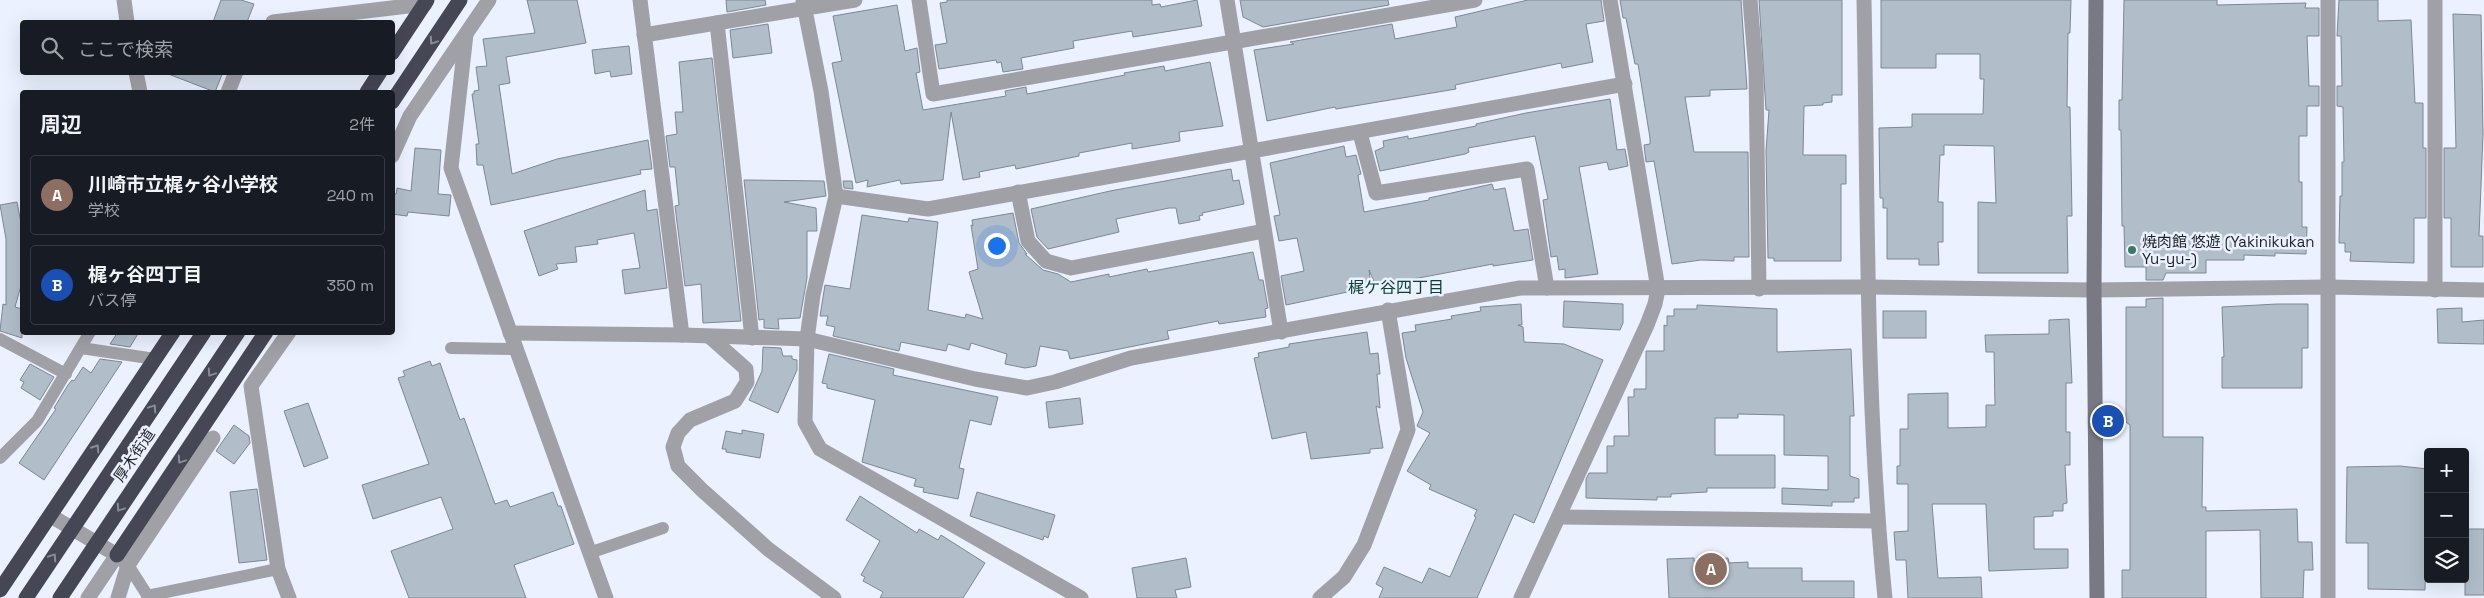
<!DOCTYPE html>
<html lang="ja">
<head>
<meta charset="utf-8">
<style>
  :root { --surface:#171b24; --page:#242831; --text:#f1f3f6; --muted:#9ea1a6; --line:#363941; --accent:#3a7966 }
  body { margin:0; font-family:"Space Grotesk","Noto Sans JP",sans-serif; background:var(--page); color:var(--text) }
  .controls { position:absolute; right:15px; bottom:15px; display:grid; overflow:hidden; border-radius:5px; box-shadow:0 5px 20px #0002 }
  .controls button { width:45px; height:45px; display:grid; place-items:center; padding:0; border:0; border-bottom:1px solid var(--line); background:var(--surface); color:var(--text); font:25px sans-serif }
  .you { position:absolute; left:996px; top:245px; width:18px; height:18px; margin:-12px; border:4px solid #fff; border-radius:50%; background:#1a73e8; box-shadow:0 0 0 8px #1a73e833 }
  .badge { display:grid; place-items:center; width:32px; height:32px; border-radius:50%; background:var(--accent); color:#fff; font-size:16px; font-weight:700 }
  .pin { position:absolute; translate:-50% -50%; border:2px solid #fff; box-shadow:0 1px 5px #0006 }
  .list { margin:0; padding:0; list-style:none }
  h2 { display:flex; justify-content:space-between; align-items:center; height:65px; margin:0; padding:0 20px; font-size:21px }
  h2 small { font-size:16px; font-weight:400; color:var(--muted) }
  .list li { display:grid; grid-template-columns:32px 1fr auto; gap:15px; align-items:center; box-sizing:border-box; height:80px; margin:0 10px 10px; padding:0 10px; border:1px solid var(--line); border-radius:5px }
  .list b { display:block; font-size:19px; white-space:nowrap }
  .list p { margin:0; font-size:16px; white-space:nowrap; color:var(--muted) }
  .list em { font-size:16px; font-style:normal; color:var(--muted) }
  .icon { flex:none; width:28px; height:28px; fill:none; stroke:currentColor; stroke-width:2; stroke-linecap:round; stroke-linejoin:round }
  .map { position:relative; flex:none; width:2484px; height:598px; overflow:hidden }
  .search { position:absolute; background:var(--surface); box-shadow:0 5px 20px #0002; left:20px; top:20px; width:375px; height:55px; display:flex; align-items:center; gap:12px; box-sizing:border-box; padding:0 18px; border-radius:5px; color:var(--muted); font-size:19px }
  .panel { position:absolute; background:var(--surface); box-shadow:0 5px 20px #0002; left:20px; top:90px; width:375px; height:245px; border-radius:5px }
  .map>svg:first-child { display:block }
  .building { fill:#b1beca; stroke:#7c8894 }
  .lines { fill:none; stroke-linecap:round; stroke-linejoin:round }
  .lane { stroke:#a0a0a7; stroke-width:12 }
  .street { stroke:#a0a0a7; stroke-width:15 }
  .secondary { stroke:#797983; stroke-width:15 }
  .highway { stroke:#464754; stroke-width:15 }
  .highway-bridge { stroke:#464754; stroke-width:15 }
  .oneway { stroke:#888b98 }
  .poi-dot { fill:#3a7966; stroke:#ebf1fe; stroke-width:2 }
  .labels { text-anchor:middle; dominant-baseline:central; stroke-width:5; stroke-linejoin:round; paint-order:stroke }
  .poi-label { font-size:15px; fill:#1f2127; stroke:#ebf1fe; text-anchor:start }
  .street-label { font-size:15px; fill:#1f2127; stroke:#ebf1fe }
  .neighbourhood-label { font-size:16px; fill:#0a4133; stroke:#ebf1fe }
</style>
</head>
<body>
<div class="map">
<svg width="2484" height="598" viewBox="0 0 2484 598">
  <rect width="100%" height="100%" fill="#ebf1fe"/>
  <g class="building">
    <polygon points="221,0 241,0 254,4 247,22 213,22"/>
    <polygon points="527,0 577,0 586,43 506,57 510,83 499,85 512,174 557,159 648,140 652,169 640,170 641,174 491,205 483,165 477,165 476,144 479,144 472,94 474,94 474,91 479,90 476,67 487,66 483,39 535,33"/>
    <polygon points="726,0 765,0 766,5 727,12"/>
    <polygon points="947,0 1152,0 1152,5 1160,4 1161,7 1197,0 1202,26 1133,37 1132,31 1073,41 1074,48 1021,58 1023,69 1003,72 1001,62 997,63 996,60 939,69 935,45 947,43 940,3 947,2"/>
    <polygon points="1240,0 1388,0 1389,5 1263,27 1243,17"/>
    <polygon points="1528,0 1601,0 1604,21 1586,24 1593,62 1562,68 1561,63 1455,85 1456,89 1336,109 1335,107 1267,121 1254,50 1294,44 1290,42 1392,24 1395,39 1457,27 1455,17"/>
    <polygon points="1620,0 1741,0 1747,89 1710,90 1710,96 1685,97 1694,152 1748,152 1749,257 1734,257 1734,261 1701,260 1672,264 1654,161 1646,162 1644,145 1650,144 1650,138 1638,64 1635,64 1626,18 1623,18"/>
    <polygon points="1759,0 1842,0 1842,95 1832,95 1832,102 1823,103 1823,105 1804,106 1803,155 1846,155 1846,184 1841,184 1841,261 1774,261 1774,258 1768,258 1766,151 1769,110 1766,110"/>
    <polygon points="1881,0 2071,0 2070,33 2068,33 2067,107 2070,107 2072,216 2067,216 2068,273 1978,273 1978,202 1996,203 1994,146 1944,145 1944,155 1940,155 1938,202 1943,202 1943,242 1938,242 1939,265 1919,265 1919,259 1887,259 1887,208 1883,208 1883,198 1880,198 1879,128 1912,127 1912,114 1983,114 1984,79 1980,79 1980,54 1936,54 1936,68 1881,68"/>
    <polygon points="2124,0 2217,0 2217,5 2306,3 2305,8 2319,8 2319,36 2307,36 2309,86 2319,86 2319,106 2307,106 2307,136 2299,136 2299,182 2302,182 2302,227 2307,227 2306,254 2275,253 2275,256 2244,255 2244,260 2206,260 2206,273 2166,273 2163,280 2146,280 2146,267 2125,267 2124,226 2122,226 2121,130 2119,130 2119,100 2122,100"/>
    <polygon points="2339,0 2378,0 2378,21 2411,20 2415,103 2423,103 2423,148 2426,148 2426,218 2414,218 2414,263 2350,261 2351,252 2345,252 2345,243 2339,243 2340,196 2342,196 2342,162 2344,162 2343,107 2337,106 2337,86 2342,86 2341,36 2337,36"/>
    <polygon points="897,5 905,51 917,48 920,72 916,73 923,110 1006,96 1005,91 1026,87 1027,94 1125,75 1124,73 1164,66 1165,71 1210,62 1223,126 1179,132 1180,141 1132,149 1132,143 1079,153 1079,156 1016,169 1015,165 979,172 980,177 963,180 951,112 943,180 901,184 900,180 867,187 868,180 856,183 832,63 842,61 833,16"/>
    <polygon points="2453,14 2481,15 2483,134 2479,236 2483,236 2483,267 2451,267 2451,218 2444,218 2444,148 2456,148"/>
    <polygon points="768,24 772,53 733,58 730,30"/>
    <polygon points="629,46 632,74 611,77 610,71 595,74 592,50"/>
    <polygon points="712,58 741,321 703,323 701,284 685,286 675,206 679,205 675,167 670,167 666,136 677,134 675,112 683,112 679,62"/>
    <polygon points="163,72 223,72 215,92"/>
    <polygon points="1610,99 1617,150 1625,149 1628,166 1609,170 1607,162 1579,167 1598,274 1565,278 1565,269 1559,270 1557,256 1551,257 1543,200 1548,199 1535,136 1468,148 1469,152 1465,154 1380,171 1375,151 1384,147 1383,141 1408,136 1408,139 1476,126 1476,124 1526,113"/>
    <polygon points="1344,146 1346,157 1356,155 1361,174 1358,175 1364,212 1429,200 1429,198 1492,184 1494,190 1505,188 1514,231 1528,229 1533,260 1493,266 1493,264 1376,286 1369,270 1371,287 1286,305 1281,276 1304,271 1297,238 1279,241 1274,216 1280,215 1270,163"/>
    <polygon points="415,148 441,150 438,194 451,195 449,216 408,212 407,216 392,214 392,193 396,194 397,188 411,191"/>
    <polygon points="1231,169 1233,181 1239,180 1244,204 1202,213 1203,215 1199,216 1200,220 1179,224 1176,208 1169,208 1116,219 1119,232 1048,249 1037,237 1031,209 1110,191"/>
    <polygon points="744,180 824,181 826,196 784,202 816,208 817,231 807,231 807,278 800,318 778,319 779,329 764,328 764,319 759,320"/>
    <polygon points="843,181 852,181 853,189 844,188"/>
    <polygon points="645,190 647,211 657,209 667,288 625,294 622,270 640,268 634,233 597,240 598,244 575,247 577,262 556,264 558,269 539,276 524,231"/>
    <polygon points="17,202 22,228 22,282 15,307 22,309 22,338 0,331 3,304 6,305 6,239 0,205"/>
    <polygon points="1013,213 1019,243 1027,254 1025,254 1043,270 1058,274 1071,282 1109,274 1109,277 1147,269 1148,272 1253,252 1259,280 1263,280 1268,308 1265,309 1266,317 1219,324 1218,321 1167,331 1169,339 1070,359 1068,351 1040,346 1036,366 1025,368 1005,364 1007,354 971,343 969,350 948,344 946,351 901,342 899,351 833,336 835,327 826,325 828,316 820,316 825,285 850,289 862,215 908,222 909,218 938,222 928,310 965,318 966,314 983,319 969,272 978,269 971,225 973,226 972,220"/>
    <polygon points="2163,298 2163,437 2203,437 2202,507 2206,507 2206,511 2297,509 2298,542 2312,542 2313,570 2304,570 2303,598 2261,598 2260,530 2206,531 2206,598 2122,598 2122,570 2130,570 2130,425 2126,422 2126,307 2146,307 2146,299"/>
    <polygon points="1564,301 1623,304 1623,323 1620,330 1563,327"/>
    <polygon points="1521,304 1522,325 1518,325 1523,327 1524,342 1564,344 1603,360 1534,523 1514,514 1477,598 1379,598 1383,588 1376,584 1384,567 1422,583 1429,568 1450,577 1476,517 1474,516 1477,510 1429,489 1431,485 1407,471 1430,433 1417,426 1423,412 1406,358 1402,333 1416,331 1415,325 1452,319 1451,316 1481,311 1480,307"/>
    <polygon points="2277,304 2308,304 2308,348 2302,348 2302,388 2222,388 2222,357 2224,357 2222,307"/>
    <polygon points="1697,305 1777,309 1777,352 1851,349 1854,416 1850,416 1850,476 1859,479 1859,498 1854,498 1854,502 1832,502 1832,506 1782,504 1782,488 1828,490 1828,456 1784,455 1784,415 1738,414 1738,418 1715,418 1715,455 1775,455 1775,488 1707,488 1707,492 1671,494 1671,497 1657,497 1657,500 1586,498 1586,479 1589,473 1607,473 1607,446 1614,446 1614,436 1629,436 1628,397 1634,397 1634,389 1646,389 1646,351 1664,351 1664,325 1667,326 1667,316 1674,316 1674,309 1697,309"/>
    <polygon points="2462,308 2462,322 2484,320 2484,344 2438,343 2437,309"/>
    <rect x="1883" y="311" width="43" height="27"/>
    <polygon points="2069,319 2072,383 2066,383 2066,432 2070,432 2070,465 2065,465 2067,503 2063,504 2063,511 2053,511 2053,516 2034,517 2034,549 2068,549 2068,568 1989,571 1986,504 1932,504 1938,578 1981,577 1982,598 1908,598 1906,560 1896,560 1894,532 1908,531 1908,484 1897,484 1897,466 1900,466 1900,429 1908,429 1908,394 1948,393 1948,428 1986,427 1986,405 1995,405 1994,352 1986,352 1985,335 2049,334 2049,320"/>
    <polygon points="118,332 139,332 130,347 110,344"/>
    <polygon points="1367,332 1370,354 1378,353 1380,374 1377,374 1380,408 1376,406 1383,448 1370,449 1370,453 1311,459 1306,432 1272,439 1254,358 1259,357 1258,353 1289,347 1289,344"/>
    <polygon points="763,347 781,348 783,356 792,356 792,359 797,360 797,370 778,413 749,400 762,371"/>
    <polygon points="829,354 894,369 893,375 998,397 991,425 970,420 959,468 964,469 958,499 923,492 924,488 914,486 916,479 862,462 875,400 827,388 827,384 822,383"/>
    <polygon points="100,359 122,362 44,480 19,463 56,409 54,408 68,385 72,380 74,381 83,367 91,373"/>
    <polygon points="430,361 432,366 440,363 460,420 464,418 495,504 507,500 510,507 553,492 558,506 561,506 574,544 514,565 526,598 409,598 391,551 453,529 441,497 373,519 362,485 429,464 398,378 405,376 403,371"/>
    <polygon points="30,364 54,377 40,400 21,388 24,382 20,380"/>
    <polygon points="1080,398 1083,424 1049,428 1046,402"/>
    <polygon points="308,403 328,458 304,467 284,411"/>
    <polygon points="234,425 249,436 250,443 234,464 216,451"/>
    <polygon points="742,430 764,434 760,458 726,452 726,449 722,449 726,431 742,434"/>
    <polygon points="2400,466 2428,469 2425,590 2368,589 2368,543 2346,543 2347,467"/>
    <polygon points="257,489 267,560 239,563 230,492"/>
    <polygon points="977,492 1055,515 1048,538 1044,536 1043,540 970,516"/>
    <polygon points="860,496 917,533 919,529 938,540 941,535 985,563 963,598 880,598 883,592 863,581 865,577 861,575 880,541 846,520"/>
    <rect x="2465" y="529" width="19" height="66"/>
    <polygon points="1186,558 1191,587 1175,590 1177,598 1137,598 1132,568"/>
    <polygon points="1694,558 1694,561 1728,558 1729,563 1748,562 1748,568 1802,568 1802,581 1854,581 1854,598 1669,598 1667,559"/>
  </g>
  <g class="lines">
    <g class="lane">
      <polyline points="0,339 66,374"/>
      <polyline points="81,348 155,359"/>
      <polyline points="451,348 516,349"/>
      <polyline points="0,458 37,421 90,332"/>
      <polyline points="589,553 663,528"/>
      <polyline points="128,565 149,598"/>
      <polyline points="147,596 278,569"/>
    </g>
    <g class="street">
      <polyline points="124,0 127,22"/>
      <polyline points="640,0 682,335"/>
      <polyline points="803,0 821,91 836,196 813,295 807,339 805,422 820,449 1081,598"/>
      <polyline points="919,0 933,94 1475,0"/>
      <polyline points="1227,0 1281,332"/>
      <polyline points="1750,0 1756,72 1759,289"/>
      <path d="M1864,0C1868,199 1865,400 1885,598"/>
      <polyline points="2328,0 2328,598"/>
      <polyline points="273,22 425,4"/>
      <polyline points="717,23 752,338"/>
      <polyline points="466,34 451,168 606,598"/>
      <polyline points="644,35 855,0"/>
      <polyline points="136,72 140,92"/>
      <polyline points="228,92 236,72"/>
      <polyline points="1360,133 1376,193 1527,169 1547,288"/>
      <polyline points="392,156 410,116 489,0"/>
      <polyline points="1018,192 1028,241 1046,261 1071,268 1264,231"/>
      <polyline points="836,196 928,209 1625,84"/>
      <polyline points="2435,290 2435,0"/>
      <polyline points="510,333 682,335 807,339 975,379 1027,388 1055,382 1131,358 1520,288 1869,287 2094,290 2328,287 2484,290"/>
      <polyline points="710,337 746,369 747,382 735,401 690,420 678,433 673,447 678,466 702,490 768,549 834,598"/>
      <polyline points="51,516 117,555 126,563"/>
      <polyline points="1560,517 1877,521"/>
      <polyline points="88,598 117,555"/>
      <polyline points="118,598 128,565 213,438"/>
      <polyline points="289,598 278,569 251,386 289,332"/>
      <polyline points="1320,598 1344,577 1364,545 1408,430 1388,310"/>
      <polyline points="1521,598 1647,325 1655,304 1658,289 1610,0"/>
    </g>
    <polyline class="secondary" points="2096,0 2094,290 2097,598"/>
    <g class="highway">
      <polyline points="392,53 427,0"/>
      <polyline points="367,92 380,72"/>
      <polyline points="392,102 460,0"/>
      <polyline points="117,555 266,332"/>
      <polyline points="0,590 173,332"/>
    </g>
    <g class="highway-bridge">
      <polyline points="26,598 204,332"/>
      <polyline points="60,598 238,332"/>
    </g>
  </g>
  <defs><path id="oneway-chevron" d="M-2-3.5L2.5 0L-2 3.5" fill="none" stroke-width="1.6" stroke-linecap="round" stroke-linejoin="round" transform="scale(1.25)"/></defs>
  <g class="oneway">
    <use href="#oneway-chevron" transform="translate(433 41) rotate(124)"/>
    <use href="#oneway-chevron" transform="translate(211 373) rotate(124)"/>
    <use href="#oneway-chevron" transform="translate(153 408) rotate(-56)"/>
    <use href="#oneway-chevron" transform="translate(96 448) rotate(-57)"/>
    <use href="#oneway-chevron" transform="translate(181 460) rotate(124)"/>
    <use href="#oneway-chevron" transform="translate(120 508) rotate(124)"/>
    <use href="#oneway-chevron" transform="translate(53 557) rotate(-56)"/>
  </g>
  <circle class="poi-dot" cx="2132" cy="250" r="5"/>
  <g class="labels">
    <g class="poi-label">
      <text x="2142" y="241">焼肉館 悠遊 (Yakinikukan<tspan x="2142" dy="17">Yu-yu-)</tspan></text>
    </g>
    <g class="street-label">
      <text transform="translate(134 455) rotate(-56)">厚木街道</text>
    </g>
    <g class="neighbourhood-label">
      <text x="1396" y="287">梶ケ谷四丁目</text>
    </g>
  </g>
</svg>
<div class="controls">
<button>+</button>
<button>−</button>
<button><svg class="icon" aria-label="layers" viewBox="0 0 24 24"><path d="M12 4l9 5-9 5-9-5zM3 14l9 5 9-5"/></svg></button>
</div>
<div class="you"></div>
<div class="pin badge" style="left:1711px;top:569px;background:#8d6e63">A</div>
<div class="pin badge" style="left:2108px;top:421px;background:#1a4fb4">B</div>
<div class="search"><svg class="icon" aria-label="search" viewBox="0 0 24 24"><circle cx="10" cy="10" r="6"/><path d="M15 15l6 6"/></svg>ここで検索</div>
<section class="panel">
<h2>周辺<small>2件</small></h2>
<ul class="list">
<li><span class="badge" style="background:#8d6e63">A</span><div><b>川崎市立梶ヶ谷小学校</b><p>学校</p></div><em>240 m</em></li>
<li><span class="badge" style="background:#1a4fb4">B</span><div><b>梶ヶ谷四丁目</b><p>バス停</p></div><em>350 m</em></li>
</ul>
</section>
</div>
</body>
</html>
